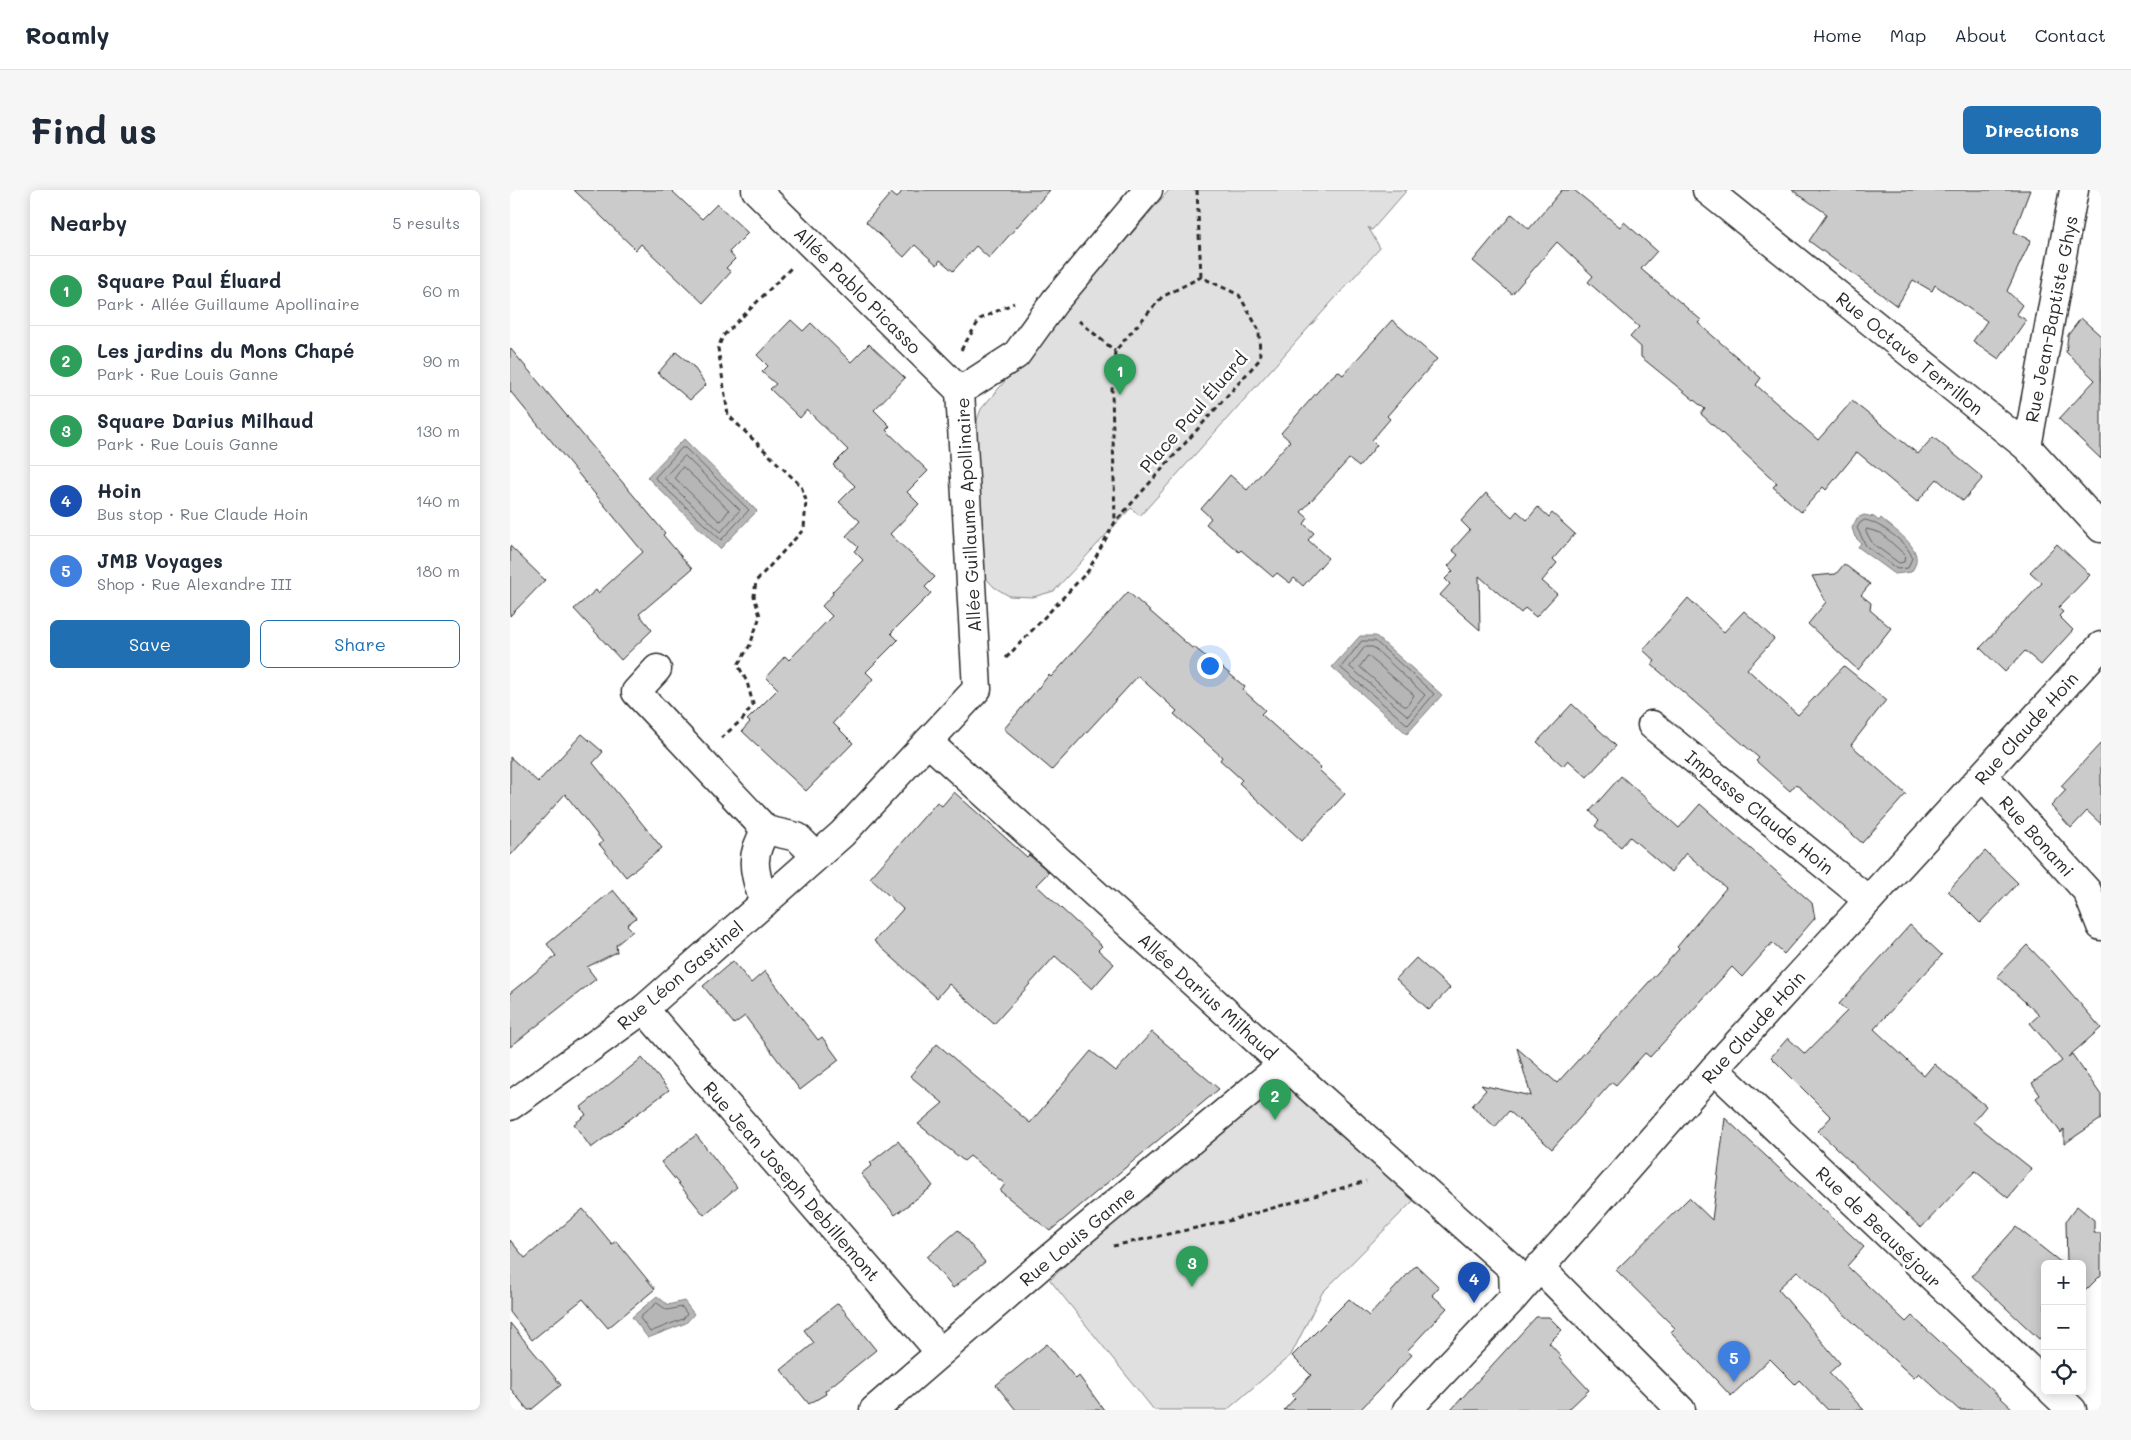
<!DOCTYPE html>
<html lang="en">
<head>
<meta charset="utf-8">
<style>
  :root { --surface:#fff; --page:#f6f6f7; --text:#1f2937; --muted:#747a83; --line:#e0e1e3; --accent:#1f6fb2 }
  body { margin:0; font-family:Mali,sans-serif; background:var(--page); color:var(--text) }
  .controls { position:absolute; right:15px; bottom:15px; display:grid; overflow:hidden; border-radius:8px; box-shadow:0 2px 12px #0003 }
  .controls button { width:45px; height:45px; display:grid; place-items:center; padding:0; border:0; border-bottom:1px solid var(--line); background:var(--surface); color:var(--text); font:25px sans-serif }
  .you { position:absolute; left:699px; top:475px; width:18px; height:18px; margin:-12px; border:4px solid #fff; border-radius:50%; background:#1a73e8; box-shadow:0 0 0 8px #1a73e833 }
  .badge { display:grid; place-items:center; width:32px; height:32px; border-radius:50%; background:var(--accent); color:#fff; font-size:16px; font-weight:700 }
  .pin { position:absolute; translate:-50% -41px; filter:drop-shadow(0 1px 2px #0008) }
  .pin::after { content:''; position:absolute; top:26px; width:18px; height:15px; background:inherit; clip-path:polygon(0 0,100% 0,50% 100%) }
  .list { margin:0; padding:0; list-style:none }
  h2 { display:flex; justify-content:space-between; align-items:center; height:65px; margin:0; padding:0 20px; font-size:21px }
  h2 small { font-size:16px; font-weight:400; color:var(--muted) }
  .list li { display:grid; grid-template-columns:32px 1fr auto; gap:15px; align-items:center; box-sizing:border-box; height:70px; padding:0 20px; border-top:1px solid var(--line) }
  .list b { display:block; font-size:19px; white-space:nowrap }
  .list p { margin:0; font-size:16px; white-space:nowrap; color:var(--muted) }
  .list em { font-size:16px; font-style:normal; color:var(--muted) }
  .actions { display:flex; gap:10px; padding:15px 20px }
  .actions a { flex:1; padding:11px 0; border:1px solid var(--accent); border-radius:8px; text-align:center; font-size:18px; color:var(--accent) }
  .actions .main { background:var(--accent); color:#fff }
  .icon { flex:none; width:28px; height:28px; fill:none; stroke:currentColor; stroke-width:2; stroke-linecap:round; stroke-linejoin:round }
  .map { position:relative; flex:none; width:1591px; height:1220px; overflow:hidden; border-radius:8px }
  header { display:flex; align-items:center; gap:30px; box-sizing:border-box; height:70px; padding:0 25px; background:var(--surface); border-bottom:1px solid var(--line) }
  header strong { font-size:24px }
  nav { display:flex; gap:28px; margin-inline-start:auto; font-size:18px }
  .intro { display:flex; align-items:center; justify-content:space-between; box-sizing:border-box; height:120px; padding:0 30px }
  h1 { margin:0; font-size:35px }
  .button { padding:12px 22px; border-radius:8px; background:var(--accent); color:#fff; font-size:18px; font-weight:700 }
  main { display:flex; gap:30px; padding:0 30px }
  aside { flex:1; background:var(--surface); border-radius:8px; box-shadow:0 2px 12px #0003 }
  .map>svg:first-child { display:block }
  .green { fill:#e0e0e0; stroke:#868686 }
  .water { fill:#b6b6b6; stroke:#7e7e7e }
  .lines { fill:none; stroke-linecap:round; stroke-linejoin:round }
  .shore { stroke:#636363; stroke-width:1 }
  .building { fill:#cbcbcb; stroke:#2b2b2b }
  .street-casing { stroke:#2b2b2b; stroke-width:31 }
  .path { stroke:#2b2b2b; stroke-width:3; stroke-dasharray:5 4; stroke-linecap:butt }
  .street { stroke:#fff; stroke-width:28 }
  .labels { text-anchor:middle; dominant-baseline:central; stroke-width:5; stroke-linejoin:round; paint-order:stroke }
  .street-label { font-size:18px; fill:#2b2b2b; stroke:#fff }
</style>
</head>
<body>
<header>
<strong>Roamly</strong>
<nav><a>Home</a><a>Map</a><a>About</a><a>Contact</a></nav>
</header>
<div class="intro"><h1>Find us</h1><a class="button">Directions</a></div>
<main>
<aside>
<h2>Nearby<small>5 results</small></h2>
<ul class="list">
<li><span class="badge" style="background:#2e9e5b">1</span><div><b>Square Paul Éluard</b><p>Park · Allée Guillaume Apollinaire</p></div><em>60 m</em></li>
<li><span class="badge" style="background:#2e9e5b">2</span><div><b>Les jardins du Mons Chapé</b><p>Park · Rue Louis Ganne</p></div><em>90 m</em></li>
<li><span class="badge" style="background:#2e9e5b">3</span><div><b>Square Darius Milhaud</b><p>Park · Rue Louis Ganne</p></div><em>130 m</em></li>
<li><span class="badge" style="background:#1a4fb4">4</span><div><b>Hoin</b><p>Bus stop · Rue Claude Hoin</p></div><em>140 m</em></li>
<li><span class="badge" style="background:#3f7fe0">5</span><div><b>JMB Voyages</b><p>Shop · Rue Alexandre III</p></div><em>180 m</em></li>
</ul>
<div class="actions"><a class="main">Save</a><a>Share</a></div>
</aside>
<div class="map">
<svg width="1591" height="1220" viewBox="0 0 1591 1220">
  <rect width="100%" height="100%" fill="#fff"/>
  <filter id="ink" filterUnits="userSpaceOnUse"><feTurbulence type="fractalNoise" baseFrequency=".02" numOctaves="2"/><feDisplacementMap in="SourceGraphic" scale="10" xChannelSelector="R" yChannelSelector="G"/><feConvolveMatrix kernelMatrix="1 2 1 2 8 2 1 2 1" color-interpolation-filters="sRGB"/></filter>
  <g filter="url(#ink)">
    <g class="green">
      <polygon points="659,0 897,0 862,40 858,37 870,58 630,326 621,318 544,401 523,407 499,406 484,397 471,383 462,244 471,219"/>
      <polygon points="768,886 868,978 906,1008 812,1103 781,1165 717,1220 644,1220 540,1090 661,974"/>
    </g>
    <g class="water">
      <polygon points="174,249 247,321 210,359 137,287"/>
      <path d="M1354,325L1364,327L1369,331L1371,328C1386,342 1419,360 1401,382L1385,384L1348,357L1351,353L1345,347L1342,338L1347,328Z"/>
      <polygon points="850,446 866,446 932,505 897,544 822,477"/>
      <polygon points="147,1106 158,1115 174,1111 184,1124 176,1133 138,1148 122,1127"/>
    </g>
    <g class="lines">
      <g class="shore">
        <polygon points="172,258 175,258 239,320 211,350 145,288"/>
        <polygon points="175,266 230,320 211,342 154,288"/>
        <polygon points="173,277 219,320 211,331 208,330 165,288"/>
        <path d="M1355,330C1368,332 1400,354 1402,368L1398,378L1387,379L1356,356L1347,338L1350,333Z"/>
        <polygon points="1357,339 1371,343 1395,365 1394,372 1389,373 1363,354 1356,342"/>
        <polygon points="852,451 865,451 924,504 898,535 831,478"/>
        <polygon points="855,457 863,457 915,505 898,526 840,477"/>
        <polygon points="858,466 904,505 897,516 894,516 850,477"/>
        <polygon points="147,1113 157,1120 172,1117 177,1124 173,1129 140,1142 130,1128"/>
      </g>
    </g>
    <g class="building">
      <polygon points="64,0 161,0 192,29 207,14 238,43 219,62 225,69 216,78 221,82 193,113 131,54 126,60"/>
      <polygon points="393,0 540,0 479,68 466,56 443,81 430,70 427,75 405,55 394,67 356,32 381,3 387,8"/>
      <polygon points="1052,0 1064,0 1110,37 1114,32 1147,61 1131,79 1191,130 1188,133 1251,188 1246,195 1308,250 1342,211 1408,264 1423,247 1473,288 1453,311 1427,289 1407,312 1347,262 1316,300 1313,297 1291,322 1263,297 1267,293 1191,224 1195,219 1131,167 1131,157 1120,147 1129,137 1078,92 1083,86 1047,52 1002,104 963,71 1002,24 1019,39"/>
      <polygon points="1282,0 1520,0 1504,42 1521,50 1497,101 1512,115 1506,124 1516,130 1489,169 1463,151 1477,131 1425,95 1422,101 1403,90 1387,116 1299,51 1317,24"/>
      <polygon points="1571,128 1591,146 1591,269 1549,229 1585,190 1556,162 1558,145"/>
      <polygon points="281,130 293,141 301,133 341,172 359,154 395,188 364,220 380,236 376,240 418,281 397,302 409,314 380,344 425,387 415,397 421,403 381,443 388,450 356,482 363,489 323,533 343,553 296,601 232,541 240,532 237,530 268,499 256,487 275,466 279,470 322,426 312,416 323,404 322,402 353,370 344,361 348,357 336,346 350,331 329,312 345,296 323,275 338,260 297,220 290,228 260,199 266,194 252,182 258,176 247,165"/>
      <polygon points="882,130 927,169 877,226 880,229 862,250 867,255 849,277 839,269 791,322 798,328 794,334 804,343 798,350 818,368 793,396 784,388 780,393 767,383 763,387 731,360 729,362 696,334 701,328 691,319 720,285 737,300 780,251 771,243 816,192 828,181 833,185"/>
      <polygon points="0,158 155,343 153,345 182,379 129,424 142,440 111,470 64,419 86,400 88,403 133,362 0,201"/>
      <polygon points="166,162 183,176 196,195 180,210 148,183"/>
      <polygon points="976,303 1002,327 1007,321 1017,330 1028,317 1039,327 1042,323 1065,344 1043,369 1047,373 1032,391 1047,404 1026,427 1015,418 1011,423 969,386 970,440 930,405 940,394 935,389 943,381 938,376 948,365 942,360 960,340 951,331"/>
      <polygon points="1547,354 1580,385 1548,418 1553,422 1549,426 1563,440 1531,475 1515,461 1495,482 1470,458 1532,393 1520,382"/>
      <polygon points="0,356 35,390 0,426"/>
      <polygon points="1334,374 1360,394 1351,405 1361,413 1360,420 1381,438 1348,480 1298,434 1316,412 1302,386 1326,384"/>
      <polygon points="618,402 682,458 684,457 706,475 708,474 735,497 733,500 755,520 751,524 811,578 809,580 835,604 792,651 729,593 732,590 710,570 712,567 664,524 667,521 628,486 542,580 494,539 539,485 541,487"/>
      <polygon points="1178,408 1214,442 1234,421 1264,449 1237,479 1288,525 1334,476 1376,510 1341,555 1396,604 1352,653 1286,594 1280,601 1246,571 1249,568 1142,475 1145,471 1133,460"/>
      <polygon points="1062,514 1106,556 1077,587 1058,570 1053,576 1027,552"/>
      <polygon points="72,544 93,562 83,573 152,658 116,687 89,654 93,652 55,604 0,666 0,567 28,592"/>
      <polygon points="1591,553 1591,634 1577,621 1561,638 1541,616 1556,600 1551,596"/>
      <polygon points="1111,586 1169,638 1190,614 1302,713 1305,728 1274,764 1262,753 1232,787 1222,777 1140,867 1135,863 1106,895 1102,892 1042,959 999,921 985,937 962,916 976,900 971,895 1021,906 1007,858 1047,893 1169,759 1167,757 1216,698 1176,663 1161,682 1120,647 1111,657 1085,636 1089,631 1080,621"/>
      <polygon points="444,602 517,667 519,665 539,682 526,695 592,756 588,760 604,774 582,799 545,766 484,834 439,794 427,808 364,751 393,719 360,688 427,612 432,616"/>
      <polygon points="1475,661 1508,693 1470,733 1438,701"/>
      <polygon points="103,700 126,728 117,735 123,741 106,755 107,762 77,777 86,789 0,857 0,803 46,766 37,754"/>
      <polygon points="1400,735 1432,765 1364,839 1414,886 1424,874 1476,916 1463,932 1522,979 1498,1008 1465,981 1411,1038 1308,941 1321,927 1261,867 1278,848 1295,864 1337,821 1329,814"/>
      <polygon points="1517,755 1542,781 1591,838 1558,867 1562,864 1591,905 1591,929 1554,954 1554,939 1551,943 1526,908 1530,905 1522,893 1552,871 1520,833 1529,825 1487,786"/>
      <polygon points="906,768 940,798 919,820 886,789"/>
      <polygon points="223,771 241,793 255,781 308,850 312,847 329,870 290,900 235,826 224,834 193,796"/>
      <polygon points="642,842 709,899 540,1041 490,1001 495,994 460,966 454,971 408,934 433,913 400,886 427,854 520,933 581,861 606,881"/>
      <polygon points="132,868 159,900 81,958 64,934 76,925 71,917"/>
      <polygon points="1215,928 1354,1057 1337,1076 1396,1132 1402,1126 1504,1220 1449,1220 1409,1183 1404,1188 1287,1081 1268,1099 1330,1173 1319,1183 1354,1220 1318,1220 1289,1190 1285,1194 1260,1169 1221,1206 1161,1142 1165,1138 1106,1080 1179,1008 1202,1030"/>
      <polygon points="186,945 227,997 194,1025 151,972"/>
      <polygon points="388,951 423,996 385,1025 351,984 362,975 360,973"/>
      <polygon points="1567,1016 1584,1030 1584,1043 1591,1043 1591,1085 1572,1104 1572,1074 1557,1074 1556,1031"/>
      <polygon points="73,1019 102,1054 106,1051 145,1099 98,1138 73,1109 22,1150 0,1122 0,1050 15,1068"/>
      <polygon points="1506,1037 1553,1074 1535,1074 1535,1144 1529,1149 1462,1086"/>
      <polygon points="448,1040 475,1072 443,1098 417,1067"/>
      <polygon points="906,1075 929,1097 922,1105 937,1118 897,1161 902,1165 850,1220 774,1220 785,1208 782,1205 801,1185 782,1166 839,1109 859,1126"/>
      <polygon points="328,1113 366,1160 315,1201 316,1204 299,1214 271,1180 304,1153 294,1140"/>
      <polygon points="1026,1127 1039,1127 1052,1140 1039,1153 1051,1166 1049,1168 1079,1200 1058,1220 941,1220"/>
      <polygon points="0,1133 51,1195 21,1220 18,1220 0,1198"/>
      <polygon points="537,1154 566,1189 569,1186 594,1220 506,1220 486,1195"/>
    </g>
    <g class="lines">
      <g class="street-casing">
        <g id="street">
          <polyline points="246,0 450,201"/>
          <polyline points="1197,0 1517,257 1591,338"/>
          <polyline points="450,201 506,165 545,111 638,0"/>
          <polyline points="1517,257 1564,0"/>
          <polyline points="147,479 126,502 256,640 287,647 306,666"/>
          <polyline points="1142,535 1358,710"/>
          <polyline points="418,552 773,874 1003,1079 1004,1107"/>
          <polyline points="1473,586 1577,701 1591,736"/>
          <path d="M254,713C245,682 238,669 256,640"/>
          <polyline points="134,819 430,1162"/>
          <polyline points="1204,879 1535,1194"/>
          <polyline points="0,916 134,819 332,644 467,499 450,201"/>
          <polyline points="1029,1077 1171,1220"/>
          <polyline points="1542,1201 1562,1220"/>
          <polyline points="364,1220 535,1072 773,874"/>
          <polyline points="897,1220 1004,1107 1204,879 1591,456"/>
        </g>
      </g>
      <g class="path">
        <polyline points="687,0 691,87"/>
        <polyline points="569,131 605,161"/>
        <polyline points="451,160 470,129 504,113"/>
        <polyline points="496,468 578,381 605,332 750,169 749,140 729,105 691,87 652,107 605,161 602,200 605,332"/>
        <polyline points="211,548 233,529 243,514 237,492 228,475 240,455 250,426 244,406 246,391 294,339 296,310 291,296 218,225 208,158 213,146 282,77"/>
        <polyline points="603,1056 718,1031 856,991"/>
      </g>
      <use href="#street" class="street"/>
    </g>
  </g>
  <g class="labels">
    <g class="street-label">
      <text transform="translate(348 100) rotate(45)">Allée Pablo Picasso</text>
      <text transform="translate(1541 129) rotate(-79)">Rue Jean-Baptiste Ghys</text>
      <text transform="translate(1400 163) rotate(39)">Rue Octave Terrillon</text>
      <text transform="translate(683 222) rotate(-49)">Place Paul Éluard</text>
      <text transform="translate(458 325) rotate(-93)">Allée Guillaume Apollinaire</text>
      <text transform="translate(1516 538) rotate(-48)">Rue Claude Hoin</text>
      <text transform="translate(1250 622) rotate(39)">Impasse Claude Hoin</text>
      <text transform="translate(1527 646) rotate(48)">Rue Bonami</text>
      <text transform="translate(170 785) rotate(-40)">Rue Léon Gastinel</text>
      <text transform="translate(698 806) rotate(42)">Allée Darius Milhaud</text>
      <text transform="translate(1243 837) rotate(-48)">Rue Claude Hoin</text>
      <text transform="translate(282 991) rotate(49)">Rue Jean Joseph Debillemont</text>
      <text transform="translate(1369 1037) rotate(44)">Rue de Beauséjour</text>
      <text transform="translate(567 1046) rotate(-40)">Rue Louis Ganne</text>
    </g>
  </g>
</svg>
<div class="controls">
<button>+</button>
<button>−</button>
<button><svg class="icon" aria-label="locate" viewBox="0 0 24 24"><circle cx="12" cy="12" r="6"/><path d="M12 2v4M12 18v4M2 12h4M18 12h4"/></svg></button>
</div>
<div class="you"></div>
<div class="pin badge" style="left:610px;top:205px;background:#2e9e5b">1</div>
<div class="pin badge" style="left:765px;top:930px;background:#2e9e5b">2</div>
<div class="pin badge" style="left:682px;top:1097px;background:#2e9e5b">3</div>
<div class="pin badge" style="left:964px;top:1113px;background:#1a4fb4">4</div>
<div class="pin badge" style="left:1224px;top:1192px;background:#3f7fe0">5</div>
</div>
</main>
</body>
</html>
